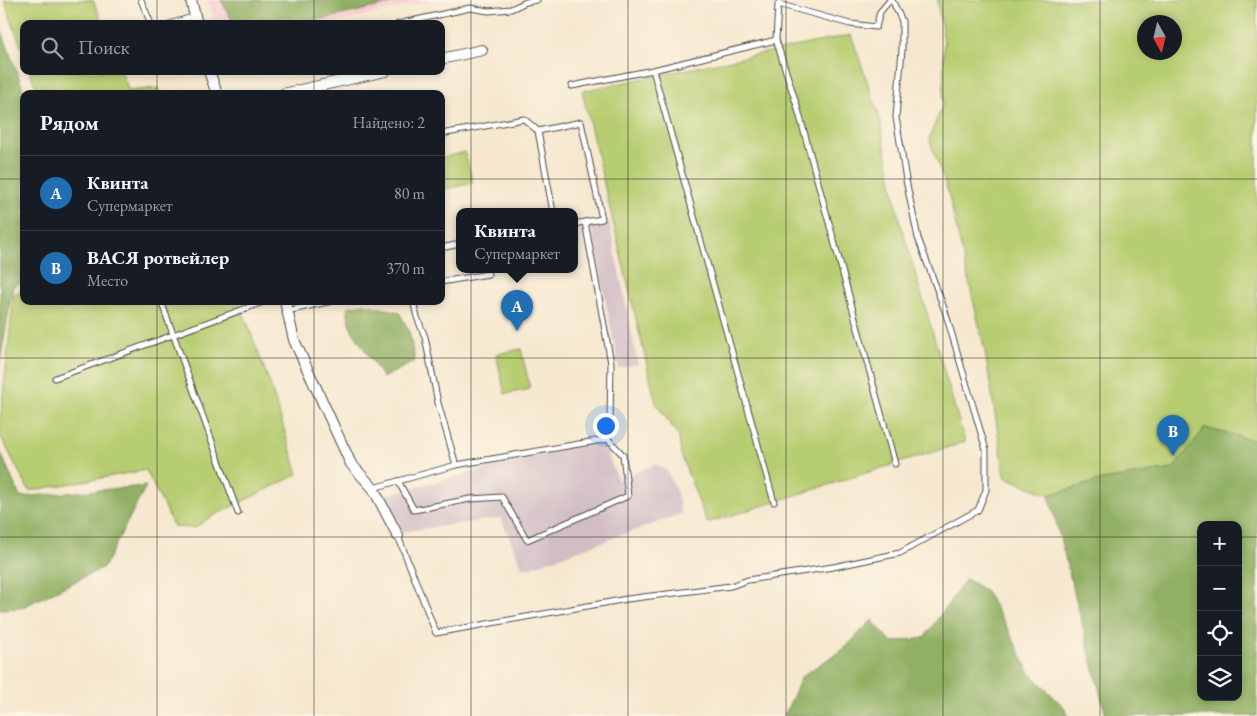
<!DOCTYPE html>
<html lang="ru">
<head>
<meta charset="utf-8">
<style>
  :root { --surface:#171b24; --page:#20242c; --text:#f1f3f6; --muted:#9ea1a6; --line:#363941; --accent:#1f6fb2 }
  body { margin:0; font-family:"EB Garamond",serif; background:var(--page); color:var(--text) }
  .controls { position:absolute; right:15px; bottom:15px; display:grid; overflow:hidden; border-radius:10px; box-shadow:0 2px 8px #0003 }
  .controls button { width:45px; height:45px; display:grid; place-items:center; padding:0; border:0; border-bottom:1px solid var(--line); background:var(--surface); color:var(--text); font:25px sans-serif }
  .compass { position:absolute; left:1137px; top:15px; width:45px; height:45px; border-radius:50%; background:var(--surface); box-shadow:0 2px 8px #0003; rotate:172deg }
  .you { position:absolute; left:605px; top:425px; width:18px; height:18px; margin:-12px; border:4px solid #fff; border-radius:50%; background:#1a73e8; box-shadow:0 0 0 8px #1a73e833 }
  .badge { display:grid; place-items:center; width:32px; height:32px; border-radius:50%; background:var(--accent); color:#fff; font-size:16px; font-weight:700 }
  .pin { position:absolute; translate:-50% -41px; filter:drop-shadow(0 1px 2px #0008) }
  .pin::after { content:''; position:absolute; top:26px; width:18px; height:15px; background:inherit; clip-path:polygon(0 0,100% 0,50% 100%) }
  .popup { position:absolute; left:456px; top:208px; width:122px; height:65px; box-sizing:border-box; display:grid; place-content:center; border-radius:10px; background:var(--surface); filter:drop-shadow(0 1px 4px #0005); font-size:16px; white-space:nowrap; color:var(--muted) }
  .popup b { font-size:19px; color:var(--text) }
  .popup::after { content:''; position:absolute; left:50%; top:100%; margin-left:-10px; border:10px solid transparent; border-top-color:var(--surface) }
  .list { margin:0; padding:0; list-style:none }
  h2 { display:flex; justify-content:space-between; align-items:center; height:65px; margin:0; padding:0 20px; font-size:21px }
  h2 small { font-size:16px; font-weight:400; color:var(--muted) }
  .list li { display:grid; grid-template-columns:32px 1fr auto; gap:15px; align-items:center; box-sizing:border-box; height:75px; padding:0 20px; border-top:1px solid var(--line) }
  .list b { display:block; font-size:19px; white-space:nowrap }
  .list p { margin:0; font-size:16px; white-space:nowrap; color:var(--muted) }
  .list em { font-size:16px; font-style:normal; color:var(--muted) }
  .icon { flex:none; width:28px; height:28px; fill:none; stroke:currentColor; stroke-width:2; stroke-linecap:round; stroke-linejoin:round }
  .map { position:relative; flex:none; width:1257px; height:716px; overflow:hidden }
  .search { position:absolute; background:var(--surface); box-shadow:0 2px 8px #0003; left:20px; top:20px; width:425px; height:55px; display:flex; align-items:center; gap:12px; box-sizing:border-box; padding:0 18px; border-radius:10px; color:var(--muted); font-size:19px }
  .panel { position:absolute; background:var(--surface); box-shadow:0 2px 8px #0003; left:20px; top:90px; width:425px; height:215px; border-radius:10px }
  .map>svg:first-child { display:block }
  .built { fill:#f7cfd0 }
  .industrial { fill:#d2bdc5 }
  .green { fill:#b7cd71; stroke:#717c4e; fill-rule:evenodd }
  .forest { fill:#91b063; stroke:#5e6e47; fill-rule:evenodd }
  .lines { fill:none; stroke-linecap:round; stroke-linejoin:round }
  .service-casing { stroke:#494744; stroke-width:7 }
  .minor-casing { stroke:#494744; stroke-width:12 }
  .service { stroke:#fff; stroke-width:5 }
  .minor { stroke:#fff; stroke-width:10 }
  .grid { fill:none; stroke:#2b2b2b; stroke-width:1; stroke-opacity:0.55 }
</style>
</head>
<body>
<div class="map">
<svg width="1257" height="716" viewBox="0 0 1257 716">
  <rect width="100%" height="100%" fill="#fcf5e5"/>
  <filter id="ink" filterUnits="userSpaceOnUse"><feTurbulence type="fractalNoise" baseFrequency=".02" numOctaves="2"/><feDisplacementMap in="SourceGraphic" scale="10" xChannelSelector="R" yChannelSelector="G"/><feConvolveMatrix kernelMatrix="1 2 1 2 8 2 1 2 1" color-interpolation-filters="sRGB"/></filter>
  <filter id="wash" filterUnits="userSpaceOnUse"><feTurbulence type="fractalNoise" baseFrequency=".0096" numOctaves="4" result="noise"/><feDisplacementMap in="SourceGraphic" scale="20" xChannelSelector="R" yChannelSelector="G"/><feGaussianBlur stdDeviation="1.12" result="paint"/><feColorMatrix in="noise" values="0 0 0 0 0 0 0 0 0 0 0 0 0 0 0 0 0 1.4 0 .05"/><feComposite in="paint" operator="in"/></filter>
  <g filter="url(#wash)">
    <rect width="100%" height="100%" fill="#f6e8cf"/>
    <polygon class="built" points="207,0 432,0 329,24 216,24"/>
    <g class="industrial">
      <polygon points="609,222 638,364 619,368 591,226"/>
      <polygon points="601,438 618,480 656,464 667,471 677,494 681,514 532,567 522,567 501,518 401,532 385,495"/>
    </g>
    <g class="green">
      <polygon points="4,0 93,0 103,24 24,24 24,54"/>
      <path d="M937,0H1257V438L1253,440L1205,428L1173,469L1102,480L1049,495L1005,477L985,351L948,192L929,138L943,104L944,42ZM1144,22H1174V52H1144Z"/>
      <polygon points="851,35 879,115 899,218 965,442 707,523 681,455 679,437 656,403 582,91"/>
      <polygon points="30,71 121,71 129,91 159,88 162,94 38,94"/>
      <polygon points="465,152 473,183 441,190 441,158"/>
      <polygon points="24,290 24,301 239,301 270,384 298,474 209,518 195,528 174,527 146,470 29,491 0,435 0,421 14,294"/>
      <polygon points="521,349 530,389 505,394 496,354"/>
    </g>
    <g class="forest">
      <polygon points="221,0 407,0 301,24 234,24"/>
      <polygon points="0,26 25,94 24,94 24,281 13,286 0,363"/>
      <polygon points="364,304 399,312 409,331 415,361 383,378 350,327 347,307"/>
      <path d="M1205,428L1253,440L1257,438V716H1106L1049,495L1102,480L1173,469ZM1201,525H1238V697H1201Z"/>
      <polygon points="0,451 20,497 146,486 104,567 21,608 0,609"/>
      <polygon points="966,579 985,590 1008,629 1029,672 1065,708 1068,716 784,716 802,676 845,648 872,620 891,642 924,638"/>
    </g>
  </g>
  <g filter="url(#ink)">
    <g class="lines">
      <g class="service-casing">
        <g id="service">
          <polyline points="141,0 151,24"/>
          <polyline points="890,0 880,12 876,27 850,24 778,4 776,40 797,106 895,464"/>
          <polyline points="170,24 195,16"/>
          <polyline points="398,24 470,8 489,11 511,9 526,2 537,0"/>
          <polyline points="653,70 774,502"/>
          <polyline points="572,86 653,70 776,40"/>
          <polyline points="441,134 524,119 538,131"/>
          <polyline points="553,212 538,131 581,122 602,219 585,222"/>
          <polyline points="441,248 460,244"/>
          <polyline points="441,282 488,274"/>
          <polyline points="161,301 238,513"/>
          <polyline points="413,301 417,317 425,337 438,403 456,465"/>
          <polyline points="287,311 332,301"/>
          <polyline points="55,378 266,301"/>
          <polyline points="398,481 414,510 470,499 502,497 527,540 628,496 623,455 608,439"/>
          <polyline points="373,488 456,465 608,439 610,420 611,363 585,222 574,224"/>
          <polyline points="398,536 436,633 627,599 731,586 748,580 833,567 900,553 978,510 986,490 986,450 945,311 918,238 906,180 896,117 902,50 902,21 892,0"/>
        </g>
      </g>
      <g class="minor-casing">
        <g id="minor">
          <polyline points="191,0 197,24"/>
          <polyline points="441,59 482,50"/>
          <polyline points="209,71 217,94"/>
          <polyline points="283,94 385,71"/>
          <polyline points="285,301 294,340 351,464 373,488 398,536"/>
        </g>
      </g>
      <use href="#service" class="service"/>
      <use href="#minor" class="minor"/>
    </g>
  </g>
  <path class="grid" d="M157,0V24M314,0V24M471,0V716M628,0V716M786,0V716M943,0V716M1100,0V716M157,71V94M314,71V94M0,179H24M441,179H1257M157,301V716M314,301V716M0,358H1257M0,537H1201M1238,537H1257"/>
</svg>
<div class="controls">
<button>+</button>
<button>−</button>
<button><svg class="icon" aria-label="locate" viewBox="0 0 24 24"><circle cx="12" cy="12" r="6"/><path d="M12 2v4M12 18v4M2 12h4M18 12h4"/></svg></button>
<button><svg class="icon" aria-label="layers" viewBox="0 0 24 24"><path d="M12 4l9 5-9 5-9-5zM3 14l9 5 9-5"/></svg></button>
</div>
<svg class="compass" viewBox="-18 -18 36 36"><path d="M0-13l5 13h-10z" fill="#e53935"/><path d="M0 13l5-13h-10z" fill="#9ea1a6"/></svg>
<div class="you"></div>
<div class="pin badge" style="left:517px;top:331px">A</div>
<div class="popup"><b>Квинта</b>Супермаркет</div>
<div class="pin badge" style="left:1173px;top:456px">B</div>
<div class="search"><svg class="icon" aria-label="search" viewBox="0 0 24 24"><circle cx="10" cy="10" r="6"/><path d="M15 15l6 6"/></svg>Поиск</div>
<section class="panel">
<h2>Рядом<small>Найдено: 2</small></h2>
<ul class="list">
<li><span class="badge">A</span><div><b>Квинта</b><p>Супермаркет</p></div><em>80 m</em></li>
<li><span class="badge">B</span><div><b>ВАСЯ ротвейлер</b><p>Место</p></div><em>370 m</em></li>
</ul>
</section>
</div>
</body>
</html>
